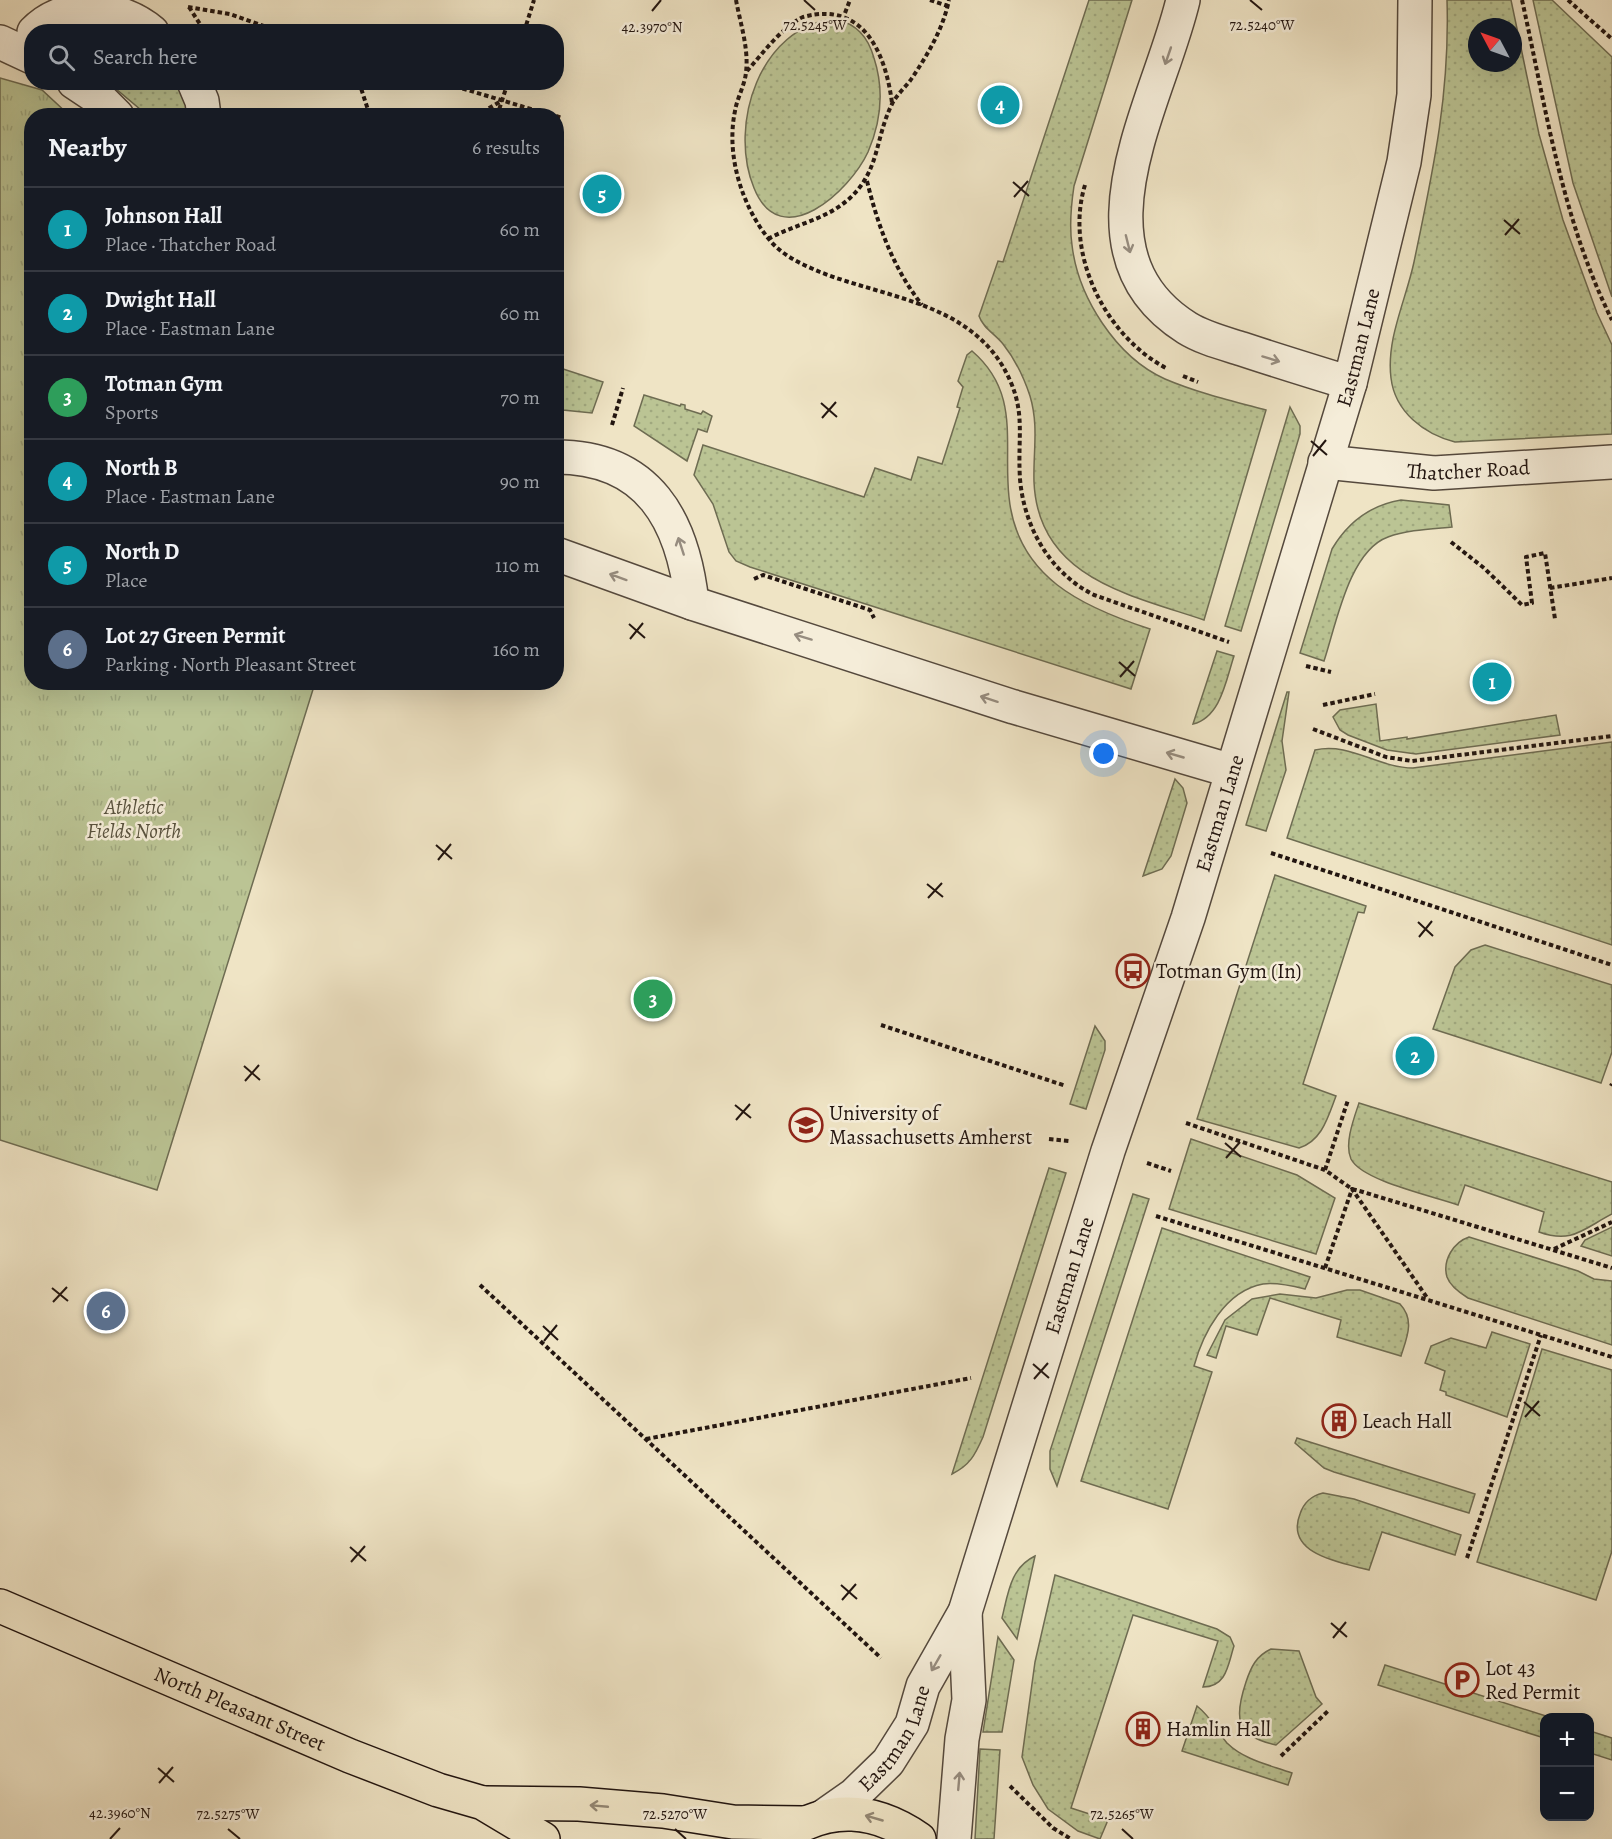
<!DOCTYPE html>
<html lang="en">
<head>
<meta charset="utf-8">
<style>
  :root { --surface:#171b24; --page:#20242c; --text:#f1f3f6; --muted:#9ea1a6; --line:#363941; --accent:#c59692 }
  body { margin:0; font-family:Alegreya,serif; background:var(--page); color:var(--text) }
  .controls { position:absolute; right:18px; bottom:18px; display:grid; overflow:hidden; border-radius:12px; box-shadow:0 6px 24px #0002 }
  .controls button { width:54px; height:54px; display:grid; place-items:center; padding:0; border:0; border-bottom:2px solid var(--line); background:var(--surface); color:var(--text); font:30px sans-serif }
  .compass { position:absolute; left:1468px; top:18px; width:54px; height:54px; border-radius:50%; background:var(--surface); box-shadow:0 6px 24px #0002; rotate:311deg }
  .you { position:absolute; left:1104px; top:754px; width:21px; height:21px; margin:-15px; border:4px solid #fff; border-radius:50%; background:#1a73e8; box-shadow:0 0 0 9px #1a73e833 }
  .badge { display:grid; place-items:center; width:39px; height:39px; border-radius:50%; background:var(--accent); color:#fff; font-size:20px; font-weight:700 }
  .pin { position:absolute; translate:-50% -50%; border:3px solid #fff; box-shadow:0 2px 6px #0006 }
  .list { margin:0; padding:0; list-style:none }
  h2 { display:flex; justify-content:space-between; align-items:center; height:78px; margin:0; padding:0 24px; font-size:26px }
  h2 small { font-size:20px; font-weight:400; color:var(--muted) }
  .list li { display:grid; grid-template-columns:39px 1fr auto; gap:18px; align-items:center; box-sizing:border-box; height:84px; padding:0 24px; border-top:2px solid var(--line) }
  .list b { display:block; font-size:22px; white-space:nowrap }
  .list p { margin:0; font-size:20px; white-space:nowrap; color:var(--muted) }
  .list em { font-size:20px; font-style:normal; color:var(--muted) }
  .icon { flex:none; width:33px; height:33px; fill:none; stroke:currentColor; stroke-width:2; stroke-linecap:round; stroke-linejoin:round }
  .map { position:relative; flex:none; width:1612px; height:1839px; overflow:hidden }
  .search { position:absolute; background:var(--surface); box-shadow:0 6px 24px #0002; left:24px; top:24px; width:540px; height:66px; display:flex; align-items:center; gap:15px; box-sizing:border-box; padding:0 21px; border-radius:24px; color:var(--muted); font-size:22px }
  .panel { position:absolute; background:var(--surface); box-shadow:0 6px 24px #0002; left:24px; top:108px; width:540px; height:582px; border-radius:24px }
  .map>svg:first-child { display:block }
  .grass { fill:url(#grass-dots); stroke:#6e6c52; stroke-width:1.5; fill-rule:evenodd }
  .park { fill:url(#park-tufts); stroke:#6e6c52; stroke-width:1.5 }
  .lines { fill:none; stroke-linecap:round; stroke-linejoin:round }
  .minor-casing { stroke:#55493d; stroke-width:36 }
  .major-casing { stroke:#221510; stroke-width:36 }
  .path { stroke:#221510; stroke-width:4; stroke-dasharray:4.5 3; stroke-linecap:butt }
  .minor { stroke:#f5edd9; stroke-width:33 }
  .major { stroke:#efe4c5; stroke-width:33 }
  .oneway { stroke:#968c7f }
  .oneway2 { stroke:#938774 }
  .ticks { fill:none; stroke:#221510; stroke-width:2 }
  .labels { text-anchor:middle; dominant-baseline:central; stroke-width:5; stroke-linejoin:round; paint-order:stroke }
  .street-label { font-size:21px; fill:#221510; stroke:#f5edd9 }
  .park-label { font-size:21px; font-style:italic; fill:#58523e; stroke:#f5edd9 }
  .poi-label { font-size:21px; fill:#221510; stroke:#f5edd9; text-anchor:start }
  .ticks-label { font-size:15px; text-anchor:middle; fill:#221510; stroke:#f5edd9; stroke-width:5; stroke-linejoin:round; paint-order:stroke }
</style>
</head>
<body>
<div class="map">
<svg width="1612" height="1839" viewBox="0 0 1612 1839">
  <defs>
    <pattern id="grass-dots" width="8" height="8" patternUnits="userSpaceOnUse" patternTransform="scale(1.5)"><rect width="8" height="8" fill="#bbc494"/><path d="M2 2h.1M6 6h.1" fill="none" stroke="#a0a87f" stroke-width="1.8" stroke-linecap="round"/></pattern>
    <pattern id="park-tufts" width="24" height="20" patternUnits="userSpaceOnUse" patternTransform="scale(1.5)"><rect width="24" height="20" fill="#bbc494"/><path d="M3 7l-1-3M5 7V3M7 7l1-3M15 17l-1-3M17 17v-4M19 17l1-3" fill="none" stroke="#a0a87f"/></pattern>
  </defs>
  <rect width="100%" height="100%" fill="#efe4c5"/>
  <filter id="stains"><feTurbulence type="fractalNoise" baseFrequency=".00333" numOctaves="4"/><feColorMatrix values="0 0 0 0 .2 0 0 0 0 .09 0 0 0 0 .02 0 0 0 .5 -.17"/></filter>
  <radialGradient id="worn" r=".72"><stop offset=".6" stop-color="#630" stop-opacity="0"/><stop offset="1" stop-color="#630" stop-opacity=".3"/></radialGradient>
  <g class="grass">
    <path d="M1089,0H1132L1074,186C1071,206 1069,225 1072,245C1078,297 1116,357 1165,379C1198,393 1232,401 1266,410L1204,620C1130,595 1038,578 1034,482C1033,452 1039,426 1030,396C1024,378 1015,359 1003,344C995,334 983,328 979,316L998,261L1003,262Z"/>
    <path d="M1447,0H1511L1539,134L1563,220L1597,313L1612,345V434L1455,442C1424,434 1395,412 1391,378C1386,339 1406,300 1414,262C1433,171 1450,94 1447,0ZM1477,27H1513V63H1477Z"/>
    <polygon points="1533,0 1552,0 1612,57 1612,297 1573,183"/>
    <path d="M835,19C857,24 868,37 874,58C884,89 881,122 868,152C850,191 781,255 754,188C728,125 760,26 835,19Z"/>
    <polygon points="109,83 178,83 189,115 147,115"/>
    <path d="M972,351C1021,393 1003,443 1009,497C1017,577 1082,607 1150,629L1131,689L750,567L736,561L729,552L713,504L694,475L703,445L864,497L875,468L911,480L918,457L942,464L960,408L957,407L963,387L958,381L967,355Z"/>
    <polygon points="557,367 603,382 592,413 563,410 563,402 557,402"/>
    <polygon points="644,395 680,406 681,404 685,405 685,409 701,414 703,411 712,416 707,432 698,429 687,461 634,426"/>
    <polygon points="1290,407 1300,426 1300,434 1241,631 1225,626"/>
    <path d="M1401,500L1449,505L1452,527C1431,529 1407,530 1388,537C1349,551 1336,625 1324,661L1300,653L1332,549C1348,522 1371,505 1401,500Z"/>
    <path d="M1217,651L1234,656C1226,680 1221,717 1193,724Z"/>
    <polygon points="1287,692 1289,692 1282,741 1286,770 1266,831 1246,825"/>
    <polygon points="1376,704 1380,741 1407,737 1407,739 1556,715 1560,735 1416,754 1387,750 1348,735 1340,730 1333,717 1340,710"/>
    <path d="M1612,742V945L1287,838L1315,750C1350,742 1378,768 1413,768Z"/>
    <polygon points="1175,779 1183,788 1187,803 1171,856 1162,869 1143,876"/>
    <path d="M1275,875L1366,906L1364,913L1358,912L1303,1084L1336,1096C1328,1117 1322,1141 1299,1148L1197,1119Z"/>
    <polygon points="1485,945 1612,985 1612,1052 1601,1083 1433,1029 1455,967 1471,950"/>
    <polygon points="1095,1026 1105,1041 1105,1050 1086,1109 1070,1104"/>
    <path d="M1359,1103L1612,1182V1214C1583,1229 1572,1244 1539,1232L1544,1212L1465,1185L1458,1205C1433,1196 1362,1181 1351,1159C1344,1144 1354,1118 1359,1103Z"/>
    <polygon points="1191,1139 1297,1175 1335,1198 1316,1254 1169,1209"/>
    <path d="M1049,1168L1066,1173L983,1437C975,1455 970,1465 952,1474Z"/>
    <polygon points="1133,1194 1149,1199 1057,1486 1050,1469 1050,1451"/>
    <polygon points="1612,1227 1612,1256 1581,1246 1585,1240"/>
    <path d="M1162,1228L1310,1277L1305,1289C1293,1286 1276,1282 1263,1284C1225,1291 1203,1333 1194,1366L1212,1372L1168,1509L1081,1481Z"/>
    <path d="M1469,1237L1578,1271L1594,1279L1612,1281V1345L1468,1298C1460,1293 1450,1286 1447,1277C1442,1260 1454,1242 1469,1237Z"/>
    <path d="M1347,1290H1360L1400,1304C1415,1320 1407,1337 1401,1356L1337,1337L1341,1320L1270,1298L1257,1335L1226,1326L1216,1358L1207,1355L1225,1320L1252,1299L1280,1294L1316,1298Z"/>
    <polygon points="1492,1332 1530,1344 1507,1417 1446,1395 1446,1392 1440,1390 1445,1371 1425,1363 1431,1346 1451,1338 1486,1348"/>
    <polygon points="1542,1349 1612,1370 1612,1551 1596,1600 1477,1562"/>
    <polygon points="1297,1438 1475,1494 1469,1513 1334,1472 1324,1468 1295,1443"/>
    <path d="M1323,1493L1354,1499L1461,1535L1455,1555L1382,1532L1369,1570C1343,1563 1284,1555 1300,1514C1304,1502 1311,1496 1323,1493Z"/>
    <path d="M1035,1556L1017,1639L1002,1618C1008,1594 1010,1568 1035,1556Z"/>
    <path d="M1055,1575L1217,1629L1230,1637L1234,1646C1228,1664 1227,1687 1203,1687L1218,1641L1133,1615L1071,1808L1108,1820L1100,1839L1078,1831L1048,1809L1033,1785L1022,1757L1035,1662Z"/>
    <polygon points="998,1637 1014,1660 1002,1732 983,1732"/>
    <path d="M1271,1649L1299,1651L1316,1697L1322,1704L1276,1745C1235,1736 1234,1718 1246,1682C1251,1667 1256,1656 1271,1649Z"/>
    <polygon points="1385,1665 1549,1717 1544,1718 1544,1738 1378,1685"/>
    <path d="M1197,1706C1213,1719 1215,1729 1227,1743C1244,1760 1270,1765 1292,1773L1288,1785L1182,1751Z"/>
    <polygon points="1590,1731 1612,1738 1612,1760 1590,1753"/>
    <polygon points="980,1749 1000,1750 994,1839 975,1839"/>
  </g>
  <polygon class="park" points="0,78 42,90 69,115 32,116 32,682 315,683 157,1190 0,1140"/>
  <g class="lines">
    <g class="minor-casing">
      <g id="minor">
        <path d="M1183,0C1159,103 1065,251 1187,328C1203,338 1223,343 1242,349C1278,361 1314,372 1350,383"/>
        <path d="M34,32C65,0 119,4 152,32"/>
        <polyline points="0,42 32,57"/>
        <polyline points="74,82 101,100 117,116"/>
        <polyline points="194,82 202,101 204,116"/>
        <path d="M556,457C649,457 683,521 692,603"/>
        <path id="s1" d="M1325,462L1434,473L1612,462"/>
        <polyline points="556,554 692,603 1014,707 1232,771"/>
        <path id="s2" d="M824,1816L854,1795L888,1762L912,1724L923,1686L965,1612L1108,1151L1188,918L1350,383L1404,162L1414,95L1415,0"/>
        <polyline points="954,1839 962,1739 969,1700 965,1612"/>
      </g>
    </g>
    <g class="major-casing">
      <g id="major">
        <path id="s3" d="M0,1606L350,1756L438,1790L483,1803L543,1839"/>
        <polyline points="485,1803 579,1804 663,1811 733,1822 803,1823"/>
        <path d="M784,1835C830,1805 874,1808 919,1839"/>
      </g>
    </g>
    <g class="path">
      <path d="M736,0C740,22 749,49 746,72C745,85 737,98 735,111C726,154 741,204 768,238C781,255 801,264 820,272C883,297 963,302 1002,365C1028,409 1017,433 1020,479C1024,527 1050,573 1094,595L1229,642"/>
      <polyline points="930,0 948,6"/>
      <path d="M1522,0C1546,108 1562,220 1612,320"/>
      <polyline points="1568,0 1612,39"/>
      <polyline points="188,7 230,14 281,32"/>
      <polyline points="189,7 205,32"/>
      <polyline points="845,13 850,0"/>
      <polyline points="524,32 534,0"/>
      <path d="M747,71C763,53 781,28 803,17C865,0 886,56 892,103"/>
      <polyline points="359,82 370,116"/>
      <polyline points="441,82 554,116"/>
      <polyline points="476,116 501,101"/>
      <polyline points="497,116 508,82"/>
      <polyline points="556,116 562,118"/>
      <path d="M867,181C878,226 893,268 922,305"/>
      <path d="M1085,185C1064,253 1105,337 1168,369"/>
      <path d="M768,239C795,224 826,220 850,198C880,170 875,138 892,104C897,94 906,87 912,78C928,54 943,29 949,0"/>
      <polyline points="1183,376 1198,382"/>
      <polyline points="612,425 623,388"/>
      <polyline points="1451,542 1484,568 1522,605 1532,603 1526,557 1545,553 1555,619"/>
      <polyline points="754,579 763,575 870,610 874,618"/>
      <polyline points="1550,588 1612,578"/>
      <polyline points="1306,666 1331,672"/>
      <polyline points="1323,705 1375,694"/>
      <polyline points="1313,729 1386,757 1412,761 1612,736"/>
      <polyline points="1271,853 1612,965"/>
      <polyline points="881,1025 1066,1086"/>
      <polyline points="1611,1086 1612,1084"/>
      <polyline points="1186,1123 1325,1170 1352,1189 1363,1192 1612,1268"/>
      <polyline points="1049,1139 1069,1141"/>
      <polyline points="1147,1163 1171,1171"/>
      <polyline points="1325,1170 1348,1100"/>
      <polyline points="1156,1216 1612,1357"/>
      <polyline points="1554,1249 1612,1222"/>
      <polyline points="1325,1268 1352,1189 1428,1299"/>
      <polyline points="480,1285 881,1658"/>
      <polyline points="646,1439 971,1378"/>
      <polyline points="1467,1558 1541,1335"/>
      <polyline points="1281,1756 1328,1711"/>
      <polyline points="1010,1786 1053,1828 1071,1839"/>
    </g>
    <use href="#minor" class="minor"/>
    <use href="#major" class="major"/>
  </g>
  <defs><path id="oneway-shaft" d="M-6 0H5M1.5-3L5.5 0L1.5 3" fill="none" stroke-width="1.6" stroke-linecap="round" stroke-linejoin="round" transform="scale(1.5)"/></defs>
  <g class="oneway">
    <use href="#oneway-shaft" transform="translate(1168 56) rotate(109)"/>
    <use href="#oneway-shaft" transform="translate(1128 244) rotate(76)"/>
    <use href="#oneway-shaft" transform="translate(1271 359) rotate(17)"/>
    <use href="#oneway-shaft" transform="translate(681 546) rotate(-108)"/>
    <use href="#oneway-shaft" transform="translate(618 577) rotate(-160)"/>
    <use href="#oneway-shaft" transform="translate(803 637) rotate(-163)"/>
    <use href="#oneway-shaft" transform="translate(989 699) rotate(-162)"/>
    <use href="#oneway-shaft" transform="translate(1175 755) rotate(-164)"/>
    <use href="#oneway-shaft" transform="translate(936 1663) rotate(120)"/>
    <use href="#oneway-shaft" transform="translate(959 1781) rotate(-85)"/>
  </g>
  <g class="oneway2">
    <use href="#oneway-shaft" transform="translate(599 1806) rotate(-175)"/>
    <use href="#oneway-shaft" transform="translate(874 1818) rotate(-164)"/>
  </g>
  <path class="ticks" d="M804,0L815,10M1250,0L1262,10M652,11L661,0M1013,182L1029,196M1014,197L1028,181M1504,220L1520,234M1505,235L1519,219M821,403L837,417M822,418L836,402M1311,441L1327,455M1313,456L1326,440M629,624L645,638M630,639L643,623M1119,662L1135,676M1120,677L1134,661M436,845L452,859M438,860L451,844M927,884L943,897M928,898L942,883M1418,922L1433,936M1419,937L1432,921M244,1066L260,1080M245,1081L259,1065M735,1105L751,1118M736,1120L750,1104M1225,1143L1241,1157M1226,1158L1240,1142M52,1288L68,1301M53,1302L67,1287M543,1326L558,1340M544,1341L557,1325M1033,1364L1049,1378M1034,1379L1048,1363M1524,1402L1540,1416M1525,1417L1539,1401M350,1547L366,1561M351,1562L365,1546M841,1585L857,1599M842,1600L856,1584M1331,1623L1347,1637M1333,1638L1346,1622M158,1768L174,1782M159,1783L173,1767M228,1829L240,1839M675,1829L686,1839M1122,1829L1133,1839M110,1839L120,1828"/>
  <defs>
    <g id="bus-ring" transform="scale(1.725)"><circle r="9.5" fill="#f5edd9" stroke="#8f2418" stroke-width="1.5"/><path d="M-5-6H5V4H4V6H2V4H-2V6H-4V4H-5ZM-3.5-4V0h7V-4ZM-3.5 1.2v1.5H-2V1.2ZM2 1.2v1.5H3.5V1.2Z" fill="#8f2418"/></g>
    <g id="university-ring" transform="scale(1.725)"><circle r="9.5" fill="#f5edd9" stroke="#8f2418" stroke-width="1.5"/><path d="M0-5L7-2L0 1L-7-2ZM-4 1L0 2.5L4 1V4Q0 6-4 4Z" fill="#8f2418"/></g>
    <g id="building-ring" transform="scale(1.725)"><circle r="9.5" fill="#f5edd9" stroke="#8f2418" stroke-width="1.5"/><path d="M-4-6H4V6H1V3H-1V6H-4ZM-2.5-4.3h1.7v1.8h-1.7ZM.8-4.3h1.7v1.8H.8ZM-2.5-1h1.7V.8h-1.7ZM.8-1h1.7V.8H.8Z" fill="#8f2418"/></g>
    <g id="parking-ring" transform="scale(1.725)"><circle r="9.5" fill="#f5edd9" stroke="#8f2418" stroke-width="1.5"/><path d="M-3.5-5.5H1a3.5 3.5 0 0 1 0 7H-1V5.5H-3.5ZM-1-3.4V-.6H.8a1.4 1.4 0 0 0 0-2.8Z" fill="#8f2418"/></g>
  </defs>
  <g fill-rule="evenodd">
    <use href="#bus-ring" x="1133" y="971"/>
    <use href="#university-ring" x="806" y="1125"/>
    <use href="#building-ring" x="1339" y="1421"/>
    <use href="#parking-ring" x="1462" y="1680"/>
    <use href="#building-ring" x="1143" y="1729"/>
  </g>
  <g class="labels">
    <g class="street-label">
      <text stroke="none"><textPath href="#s2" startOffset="1578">Eastman Lane</textPath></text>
      <text stroke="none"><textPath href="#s1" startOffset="144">Thatcher Road</textPath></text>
      <text stroke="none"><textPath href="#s2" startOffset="1092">Eastman Lane</textPath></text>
      <text stroke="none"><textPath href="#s2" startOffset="606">Eastman Lane</textPath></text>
      <text stroke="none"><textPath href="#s3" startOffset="261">North Pleasant Street</textPath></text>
      <text stroke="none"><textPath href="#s2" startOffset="108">Eastman Lane</textPath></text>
    </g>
    <g class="park-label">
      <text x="134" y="807">Athletic<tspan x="134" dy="24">Fields North</tspan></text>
    </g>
    <g class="poi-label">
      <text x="1156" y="971">Totman Gym (In)</text>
      <text x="829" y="1113">University of<tspan x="829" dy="24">Massachusetts Amherst</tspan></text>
      <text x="1362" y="1421">Leach Hall</text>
      <text x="1485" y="1668">Lot 43<tspan x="1485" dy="24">Red Permit</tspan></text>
      <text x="1166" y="1729">Hamlin Hall</text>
    </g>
  </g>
  <g class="ticks-label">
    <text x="1262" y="30">72.5240°W</text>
    <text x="815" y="30">72.5245°W</text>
    <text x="652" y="32">42.3970°N</text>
    <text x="120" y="1818">42.3960°N</text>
    <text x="228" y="1819">72.5275°W</text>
    <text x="675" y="1819">72.5270°W</text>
    <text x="1122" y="1819">72.5265°W</text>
  </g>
  <rect width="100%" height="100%" filter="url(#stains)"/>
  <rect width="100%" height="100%" fill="url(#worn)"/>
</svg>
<div class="controls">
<button>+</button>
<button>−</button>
</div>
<svg class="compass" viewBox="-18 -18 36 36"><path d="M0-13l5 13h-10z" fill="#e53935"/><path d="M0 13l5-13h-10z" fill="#9ea1a6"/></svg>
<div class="you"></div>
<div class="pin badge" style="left:1492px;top:682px;background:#0f9aa8">1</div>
<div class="pin badge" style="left:1415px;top:1056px;background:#0f9aa8">2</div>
<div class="pin badge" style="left:653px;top:999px;background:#2e9e5b">3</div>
<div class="pin badge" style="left:1000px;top:105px;background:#0f9aa8">4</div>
<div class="pin badge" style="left:602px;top:194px;background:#0f9aa8">5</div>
<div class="pin badge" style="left:106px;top:1311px;background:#5c6f8a">6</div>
<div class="search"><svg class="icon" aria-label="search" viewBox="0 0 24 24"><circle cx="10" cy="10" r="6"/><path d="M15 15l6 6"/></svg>Search here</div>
<section class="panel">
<h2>Nearby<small>6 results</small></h2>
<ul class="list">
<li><span class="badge" style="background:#0f9aa8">1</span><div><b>Johnson Hall</b><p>Place · Thatcher Road</p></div><em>60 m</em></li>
<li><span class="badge" style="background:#0f9aa8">2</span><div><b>Dwight Hall</b><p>Place · Eastman Lane</p></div><em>60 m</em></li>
<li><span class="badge" style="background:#2e9e5b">3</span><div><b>Totman Gym</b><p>Sports</p></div><em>70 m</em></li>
<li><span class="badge" style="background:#0f9aa8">4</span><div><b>North B</b><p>Place · Eastman Lane</p></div><em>90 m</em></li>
<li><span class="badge" style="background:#0f9aa8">5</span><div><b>North D</b><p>Place</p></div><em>110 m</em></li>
<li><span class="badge" style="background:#5c6f8a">6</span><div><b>Lot 27 Green Permit</b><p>Parking · North Pleasant Street</p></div><em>160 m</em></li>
</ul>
</section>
</div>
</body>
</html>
